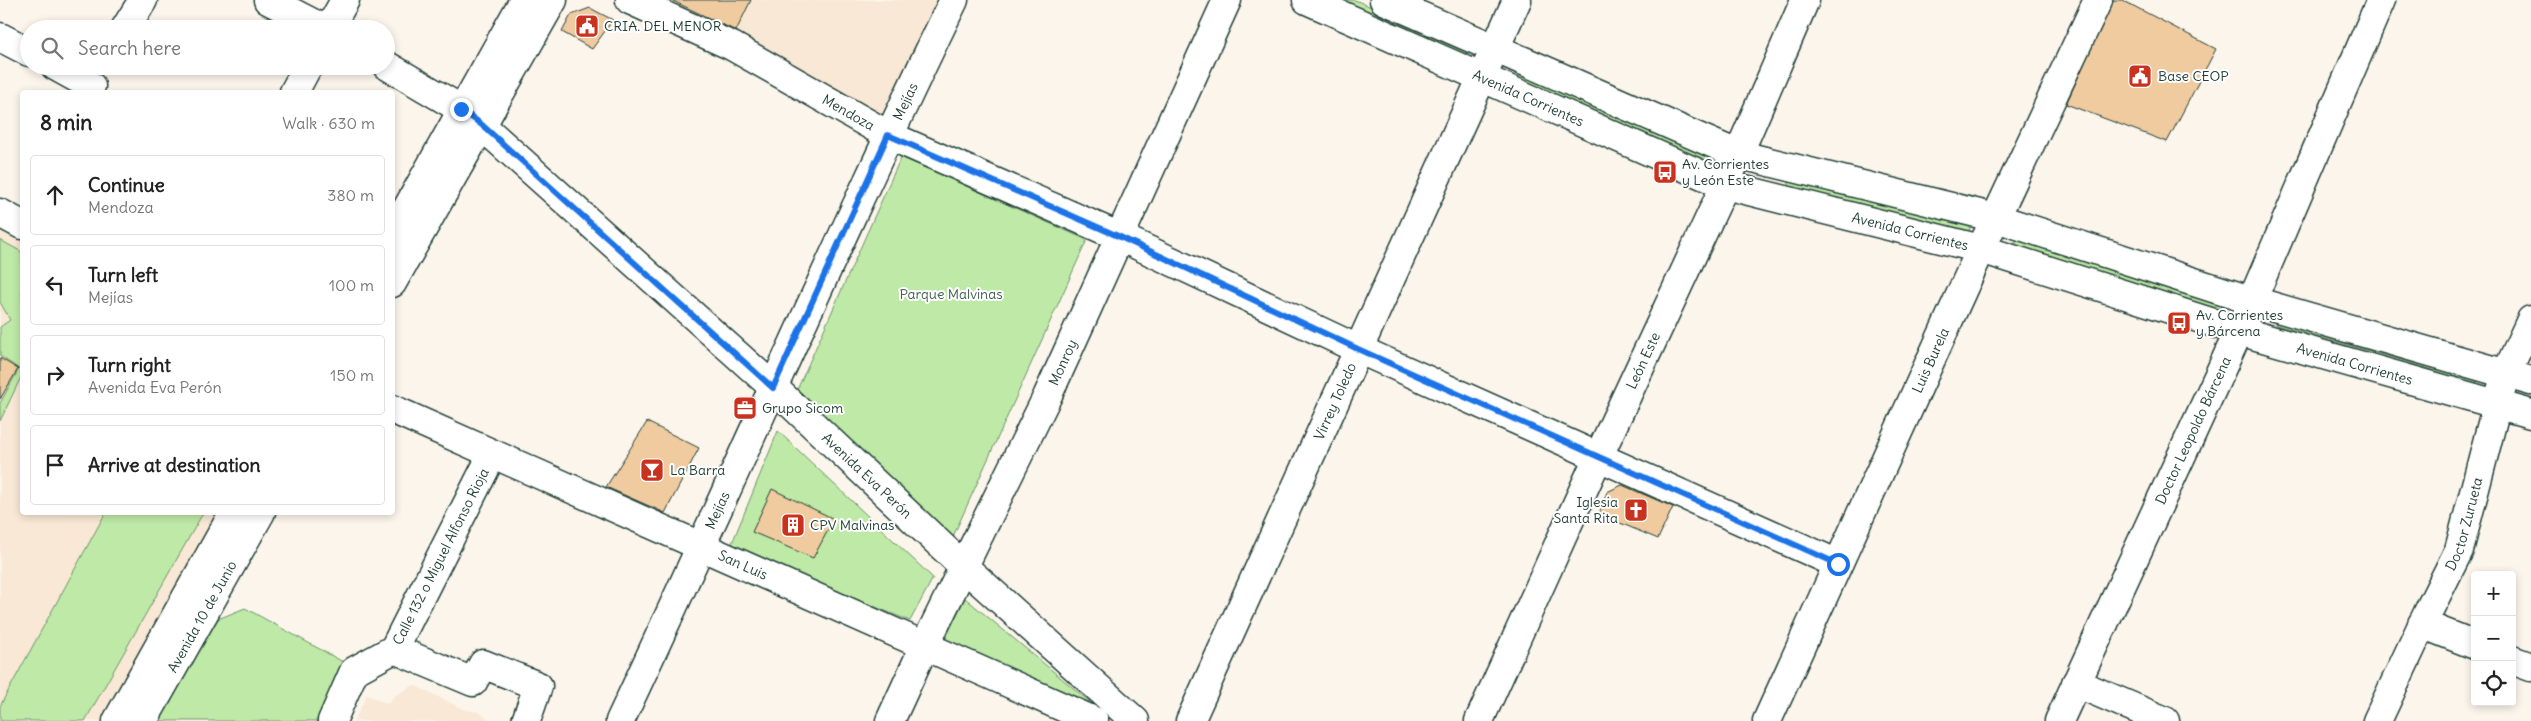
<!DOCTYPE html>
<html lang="en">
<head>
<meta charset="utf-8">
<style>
  :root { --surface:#fff; --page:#f2f2f2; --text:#222; --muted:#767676; --line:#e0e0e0 }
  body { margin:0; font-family:Delius,sans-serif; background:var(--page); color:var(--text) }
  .controls { position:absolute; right:15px; bottom:15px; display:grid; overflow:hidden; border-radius:5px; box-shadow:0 2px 8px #0003 }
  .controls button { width:45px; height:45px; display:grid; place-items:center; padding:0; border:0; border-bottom:1px solid var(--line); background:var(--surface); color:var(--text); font:25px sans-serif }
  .stop { position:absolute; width:15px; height:15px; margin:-11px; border:4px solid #1a73e8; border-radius:50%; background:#fff }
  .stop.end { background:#1a73e8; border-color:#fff; box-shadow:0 1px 5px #0008 }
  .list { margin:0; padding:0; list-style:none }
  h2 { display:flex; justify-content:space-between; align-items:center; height:65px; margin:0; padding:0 20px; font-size:21px }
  h2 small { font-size:16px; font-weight:400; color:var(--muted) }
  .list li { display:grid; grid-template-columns:32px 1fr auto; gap:15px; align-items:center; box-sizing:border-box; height:80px; margin:0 10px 10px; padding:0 10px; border:1px solid var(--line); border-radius:5px }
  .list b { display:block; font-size:19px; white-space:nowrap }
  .list p { margin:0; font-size:16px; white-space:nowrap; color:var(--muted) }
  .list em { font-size:16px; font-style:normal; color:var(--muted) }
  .icon { flex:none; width:28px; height:28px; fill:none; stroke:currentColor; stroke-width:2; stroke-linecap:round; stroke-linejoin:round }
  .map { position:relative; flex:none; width:2531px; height:721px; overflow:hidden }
  .search { position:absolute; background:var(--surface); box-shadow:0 2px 8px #0003; left:20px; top:20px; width:375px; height:55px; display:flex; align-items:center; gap:12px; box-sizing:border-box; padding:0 18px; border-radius:28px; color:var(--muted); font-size:19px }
  .panel { position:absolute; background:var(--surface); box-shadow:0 2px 8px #0003; left:20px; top:90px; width:375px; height:425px; border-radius:5px }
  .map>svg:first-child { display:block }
  .built { fill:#f8e8d5 }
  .green { fill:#bee9a6; stroke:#6e936d }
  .building { fill:#f0cba0; stroke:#1f3d34 }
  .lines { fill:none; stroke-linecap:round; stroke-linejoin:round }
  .minor-casing { stroke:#1f3d34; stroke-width:31 }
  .minor { stroke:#fff; stroke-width:28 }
  .route { stroke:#1a73e8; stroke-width:6 }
  .labels { text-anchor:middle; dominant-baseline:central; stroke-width:4; stroke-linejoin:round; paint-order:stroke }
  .poi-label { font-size:14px; fill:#1f3d34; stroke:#fff; text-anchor:start }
  .street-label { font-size:14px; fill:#1f3d34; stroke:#fff }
  .park-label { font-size:14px; fill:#3f5f4b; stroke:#fff }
</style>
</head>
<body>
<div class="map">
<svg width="2531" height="721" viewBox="0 0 2531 721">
  <rect width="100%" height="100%" fill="#fcf5ec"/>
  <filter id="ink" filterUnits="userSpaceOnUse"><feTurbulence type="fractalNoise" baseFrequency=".02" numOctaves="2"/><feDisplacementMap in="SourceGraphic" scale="10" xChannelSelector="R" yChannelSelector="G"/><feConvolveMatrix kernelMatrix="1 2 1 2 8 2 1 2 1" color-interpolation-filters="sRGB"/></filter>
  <g filter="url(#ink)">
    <g class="built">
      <polygon points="751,0 941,0 885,117 736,32"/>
      <polygon points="0,227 22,239 22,512 218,513 101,721 0,721"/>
      <polygon points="414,685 465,710 478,712 492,721 354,721 367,695 388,704 394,696"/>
    </g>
    <g class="green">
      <polygon points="1332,0 1355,0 1466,48 1468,54 1466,57"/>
      <polygon points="1515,71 1710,156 1709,160 1706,162 1515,78"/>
      <polygon points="901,157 1087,240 951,541 796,392"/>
      <polygon points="1789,181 1969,225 1970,229 1968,232 1789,188"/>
      <polygon points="2018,238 2222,305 2222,307 2217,309 2019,248 2015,243"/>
      <polygon points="0,240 22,252 22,375 0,421 0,403 19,369 0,356 0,327 10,320 0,302"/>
      <polygon points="2272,320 2479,380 2478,382 2472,383 2401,360 2276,325"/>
      <polygon points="778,431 933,578 910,621 730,548"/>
      <polygon points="106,512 203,513 85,721 0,721 0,706"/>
      <polygon points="965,598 1090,702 1083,705 942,646"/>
      <polygon points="245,608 345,663 320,721 157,721 218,619"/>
    </g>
    <g class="building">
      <polygon points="671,0 751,0 736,31"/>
      <polygon points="2113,0 2122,0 2216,49 2167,142 2066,104"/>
      <polygon points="590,8 613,20 592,49 562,32 571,15"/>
      <polygon points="0,358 18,369 0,399"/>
      <polygon points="647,422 699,448 665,513 606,487"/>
      <polygon points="1622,485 1673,507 1658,539 1599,514 1607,492"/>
      <polygon points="772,489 834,519 813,558 752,532"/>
    </g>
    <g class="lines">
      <g class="minor-casing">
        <g id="minor">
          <polyline points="268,0 324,29"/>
          <path id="s1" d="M630,0L732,46L888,135L1118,236L1360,350L1838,564"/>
          <path id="s2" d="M1307,0L1725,185L1981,249L2239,331L2531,414"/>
          <polyline points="1384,0 1737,154 1996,218 2250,300 2531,381"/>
          <polyline points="125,29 143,0"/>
          <polyline points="329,29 345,0"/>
          <polyline points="0,37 29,52"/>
          <path id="s3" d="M386,65L461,109L481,125L773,387L963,566L1135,721"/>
          <polyline points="55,66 91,86"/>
          <polyline points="294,92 308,66"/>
          <polyline points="0,213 22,225"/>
          <polyline points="392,235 524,0"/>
          <polyline points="392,283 553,0"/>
          <path id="s4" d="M392,409L1094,721"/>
          <polyline points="2422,624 2475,645"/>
          <polyline points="394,649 473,682 483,664 538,686 526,721"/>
          <polyline points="2512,660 2531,667"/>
          <polyline points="2076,683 2165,721"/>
          <polyline points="117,721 234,512"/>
          <path id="s5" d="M143,721L261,512"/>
          <path id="s6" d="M332,721L354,671L394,649L492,455"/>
          <path id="s7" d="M620,721C733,481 838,238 954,0"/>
          <path id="s8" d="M890,721L924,647L1047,397L1227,0"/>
          <path id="s9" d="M1190,721L1517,0"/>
          <path id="s10" d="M1479,721L1595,464L1725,185L1805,0"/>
          <path id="s11" d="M1767,721L1981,249L2098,0"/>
          <path id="s12" d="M2059,721L2239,331L2381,0"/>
          <path id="s13" d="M2377,721L2430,608L2459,550L2497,404L2506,374L2531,320"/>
        </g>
      </g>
      <use href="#minor" class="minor"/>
    </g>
  </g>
  <g class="lines" filter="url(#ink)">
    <polyline class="route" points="461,109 482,125 773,388 888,135 1118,236 1360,350 1838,564"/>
  </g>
  <defs>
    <g id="civic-square" transform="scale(1.25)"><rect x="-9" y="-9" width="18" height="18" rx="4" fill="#c8321e" stroke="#fff"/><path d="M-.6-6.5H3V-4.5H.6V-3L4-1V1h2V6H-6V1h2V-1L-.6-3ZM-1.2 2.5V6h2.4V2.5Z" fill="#fff"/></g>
    <g id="bus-square" transform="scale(1.25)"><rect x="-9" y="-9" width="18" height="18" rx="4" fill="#c8321e" stroke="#fff"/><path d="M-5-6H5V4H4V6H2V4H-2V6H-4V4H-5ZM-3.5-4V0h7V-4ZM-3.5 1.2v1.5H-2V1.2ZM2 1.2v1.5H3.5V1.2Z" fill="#fff"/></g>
    <g id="office-square" transform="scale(1.25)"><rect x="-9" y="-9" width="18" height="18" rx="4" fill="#c8321e" stroke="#fff"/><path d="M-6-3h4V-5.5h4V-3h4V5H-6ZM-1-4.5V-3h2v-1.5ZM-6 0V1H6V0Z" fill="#fff"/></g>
    <g id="bar-square" transform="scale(1.25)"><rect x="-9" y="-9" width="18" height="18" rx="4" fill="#c8321e" stroke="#fff"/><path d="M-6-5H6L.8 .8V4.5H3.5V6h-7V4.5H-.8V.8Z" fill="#fff"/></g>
    <g id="church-square" transform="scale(1.25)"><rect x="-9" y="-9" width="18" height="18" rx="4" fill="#c8321e" stroke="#fff"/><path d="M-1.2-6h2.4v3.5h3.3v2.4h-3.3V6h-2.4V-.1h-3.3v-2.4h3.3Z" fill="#fff"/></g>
    <g id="building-square" transform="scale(1.25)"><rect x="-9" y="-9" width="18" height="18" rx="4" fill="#c8321e" stroke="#fff"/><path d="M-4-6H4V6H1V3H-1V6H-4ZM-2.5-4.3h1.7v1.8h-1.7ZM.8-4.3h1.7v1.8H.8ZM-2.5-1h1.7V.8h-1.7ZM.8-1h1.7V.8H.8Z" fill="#fff"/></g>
  </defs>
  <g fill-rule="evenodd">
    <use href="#civic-square" x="587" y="26"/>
    <use href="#civic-square" x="2140" y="76"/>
    <use href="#bus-square" x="1665" y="172"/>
    <use href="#bus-square" x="2179" y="323"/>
    <use href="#office-square" x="745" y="408"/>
    <use href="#bar-square" x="652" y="470"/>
    <use href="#church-square" x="1636" y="510"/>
    <use href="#building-square" x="793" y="525"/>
  </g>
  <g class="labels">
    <g class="poi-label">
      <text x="604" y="26">CRIA. DEL MENOR</text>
      <text x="2158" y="76">Base CEOP</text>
      <text x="1682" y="164">Av. Corrientes<tspan x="1682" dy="16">y León Este</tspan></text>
      <text x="2196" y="315">Av. Corrientes<tspan x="2196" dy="16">y Bárcena</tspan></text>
      <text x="762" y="408">Grupo Sicom</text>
      <text x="670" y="470">La Barra</text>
      <text x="1618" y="502" text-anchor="end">Iglesia<tspan x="1618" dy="16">Santa Rita</tspan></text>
      <text x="810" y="525">CPV Malvinas</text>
    </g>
    <g class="street-label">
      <text stroke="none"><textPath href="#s2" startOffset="242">Avenida Corrientes</textPath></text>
      <text stroke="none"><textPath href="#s7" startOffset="682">Mejías</textPath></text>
      <text stroke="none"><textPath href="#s1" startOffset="246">Mendoza</textPath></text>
      <text stroke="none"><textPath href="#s2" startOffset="648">Avenida Corrientes</textPath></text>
      <text stroke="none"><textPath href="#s11" startOffset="396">Luis Burela</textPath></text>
      <text stroke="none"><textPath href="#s10" startOffset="396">León Este</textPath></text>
      <text stroke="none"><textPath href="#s8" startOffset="398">Monroy</textPath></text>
      <text stroke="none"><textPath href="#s2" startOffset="1112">Avenida Corrientes</textPath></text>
      <text stroke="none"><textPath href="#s9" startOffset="351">Virrey Toledo</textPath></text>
      <text stroke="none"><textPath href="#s12" startOffset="320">Doctor Leopoldo Bárcena</textPath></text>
      <text stroke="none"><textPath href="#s3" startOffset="634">Avenida Eva Perón</textPath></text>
      <text stroke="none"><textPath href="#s7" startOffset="232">Mejías</textPath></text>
      <text stroke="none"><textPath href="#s13" startOffset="216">Doctor Zurueta</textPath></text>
      <text stroke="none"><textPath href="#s6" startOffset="204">Calle 132 o Miguel Alfonso Rioja</textPath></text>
      <text stroke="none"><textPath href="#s4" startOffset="384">San Luis</textPath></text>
      <text stroke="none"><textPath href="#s5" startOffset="120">Avenida 10 de Junio</textPath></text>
    </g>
    <g class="park-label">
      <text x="951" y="294">Parque Malvinas</text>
    </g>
  </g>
</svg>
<div class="controls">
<button>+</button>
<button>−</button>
<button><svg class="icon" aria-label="locate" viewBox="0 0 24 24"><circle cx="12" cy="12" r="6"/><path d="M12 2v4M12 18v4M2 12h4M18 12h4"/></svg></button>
</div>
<div class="stop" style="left:1838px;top:564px"></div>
<div class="stop end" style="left:461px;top:109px"></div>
<div class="search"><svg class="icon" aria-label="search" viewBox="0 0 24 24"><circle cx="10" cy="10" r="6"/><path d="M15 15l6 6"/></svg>Search here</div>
<section class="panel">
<h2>8 min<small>Walk · 630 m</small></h2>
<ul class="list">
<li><svg class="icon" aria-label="ahead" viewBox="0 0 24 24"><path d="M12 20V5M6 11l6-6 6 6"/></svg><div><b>Continue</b><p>Mendoza</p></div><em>380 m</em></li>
<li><svg class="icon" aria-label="left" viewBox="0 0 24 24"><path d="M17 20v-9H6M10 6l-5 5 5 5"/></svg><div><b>Turn left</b><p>Mejías</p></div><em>100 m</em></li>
<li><svg class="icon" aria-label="right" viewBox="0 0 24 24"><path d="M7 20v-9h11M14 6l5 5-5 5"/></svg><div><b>Turn right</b><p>Avenida Eva Perón</p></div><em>150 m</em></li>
<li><svg class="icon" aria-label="arrive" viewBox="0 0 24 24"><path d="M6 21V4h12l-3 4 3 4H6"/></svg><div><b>Arrive at destination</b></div></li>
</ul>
</section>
</div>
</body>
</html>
